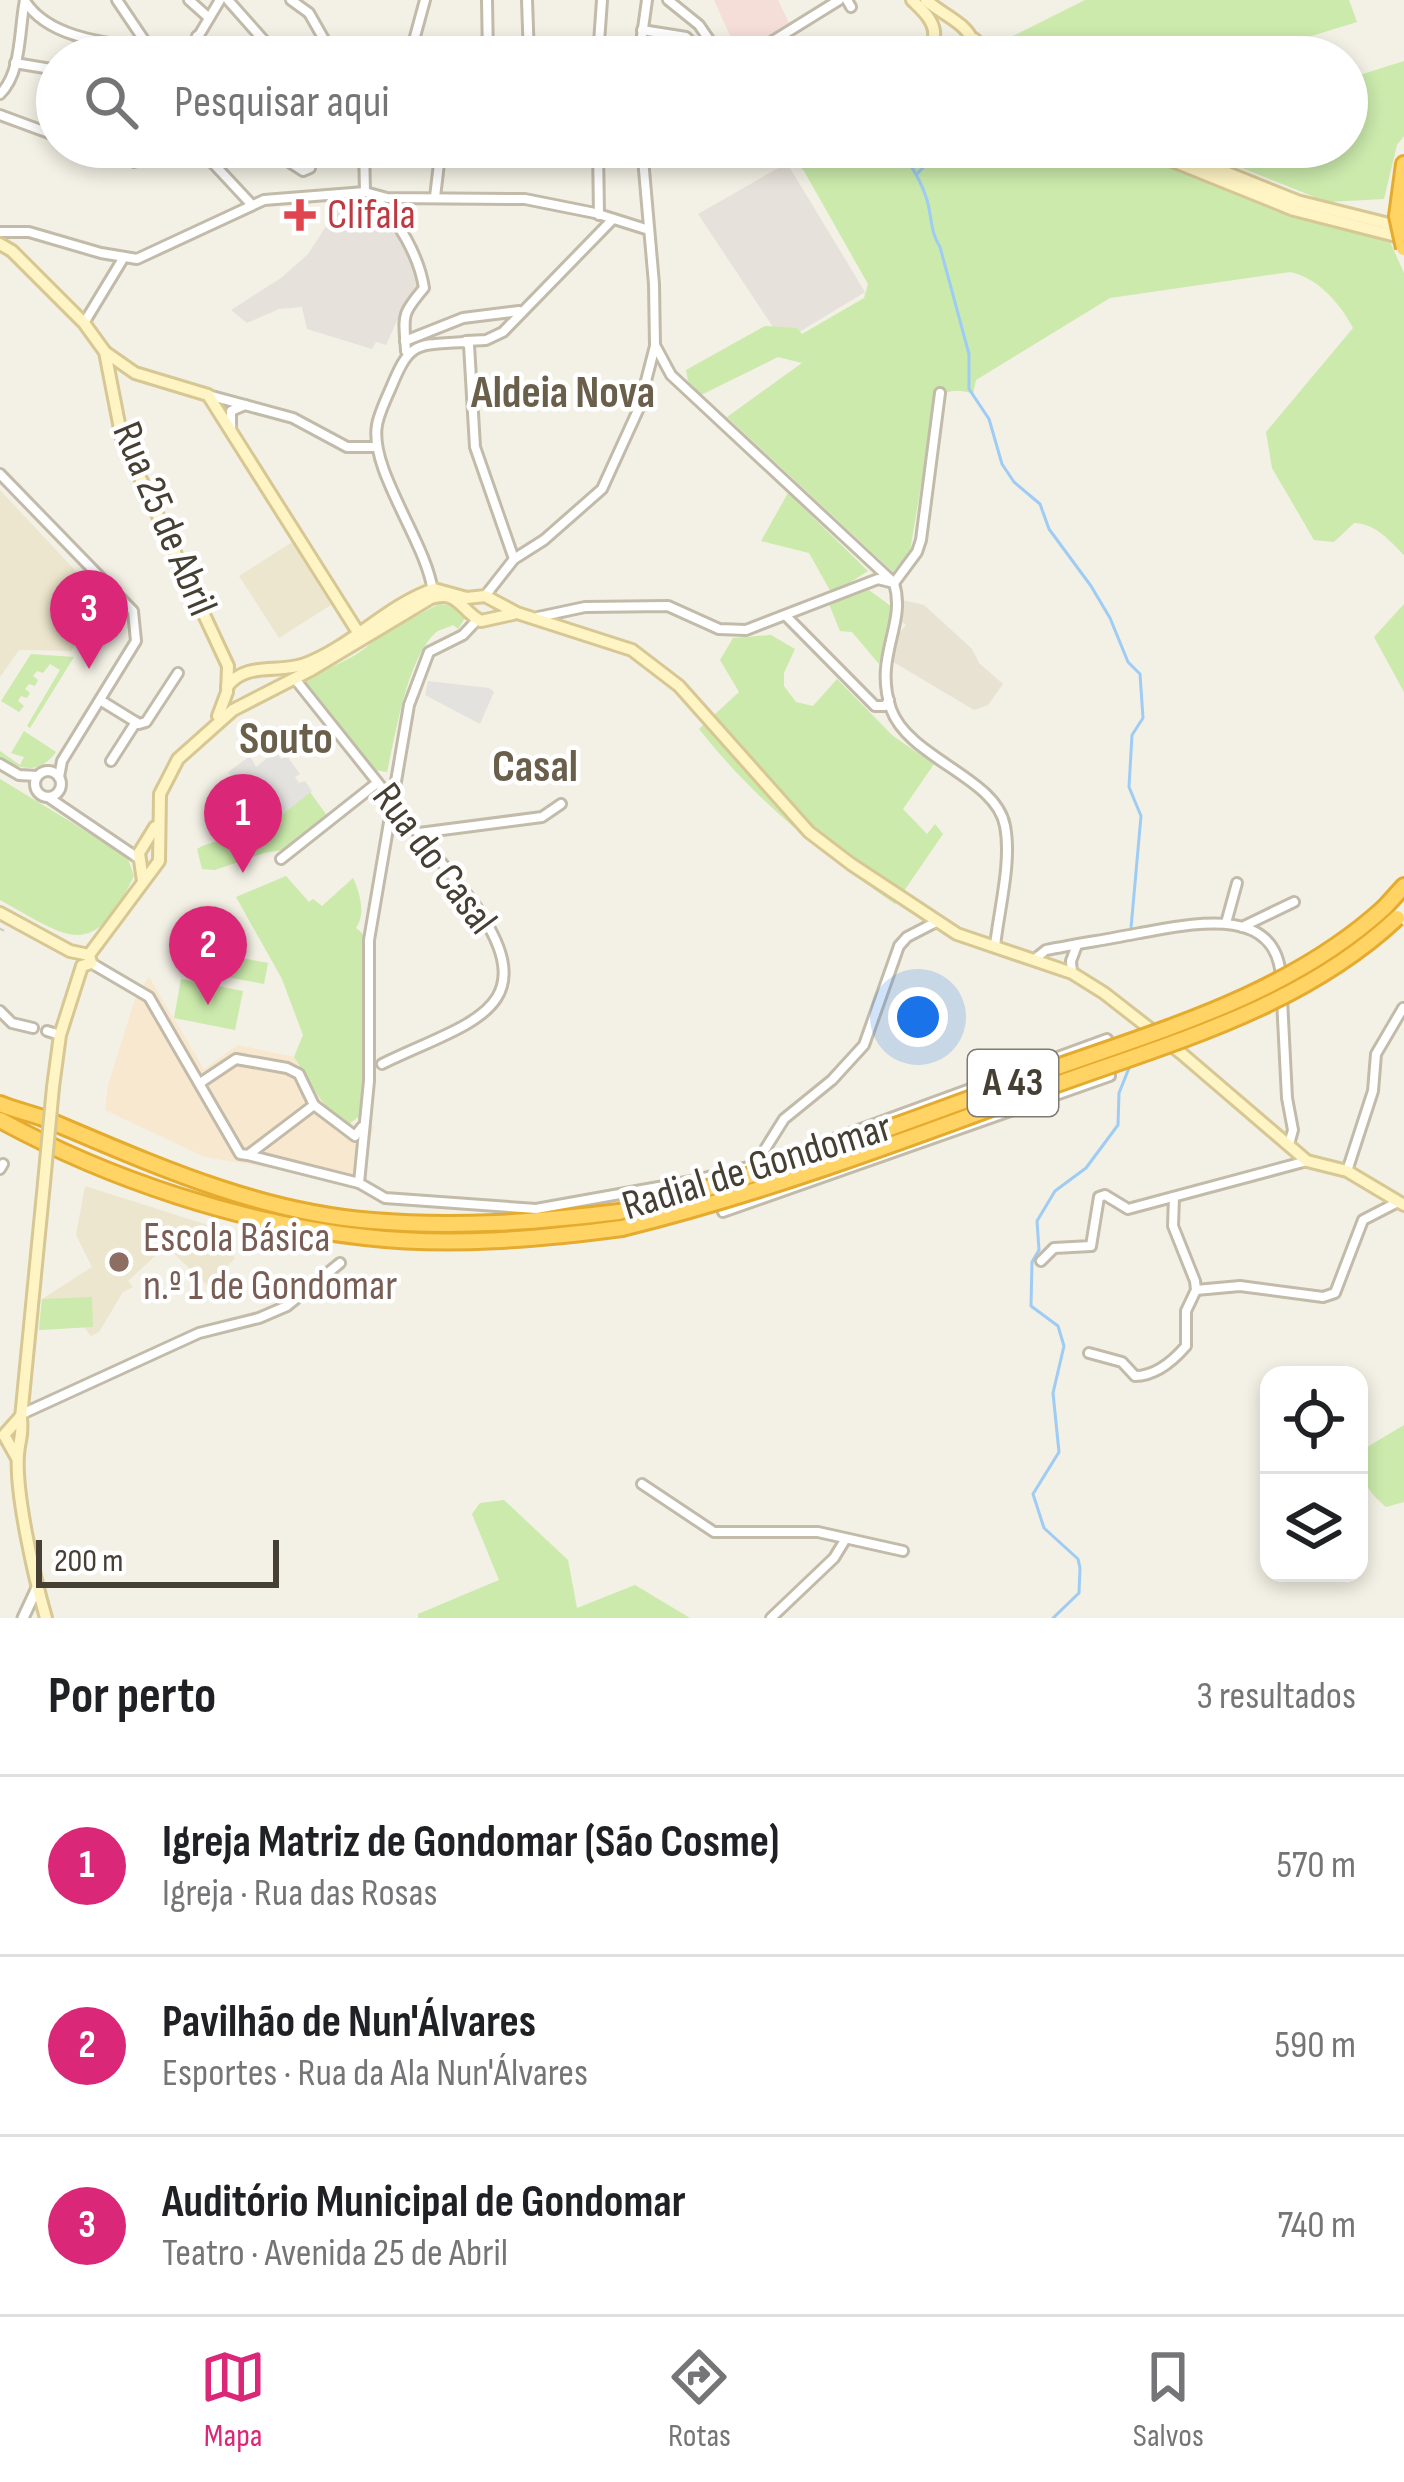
<!DOCTYPE html>
<html lang="pt">
<head>
<meta charset="utf-8">
<style>
  :root { --surface:#fff; --page:#f6f6f6; --text:#202124; --muted:#757577; --line:#e0e0e0; --accent:#db2777 }
  body { margin:0; font-family:"Sofia Sans Condensed",sans-serif; background:var(--page); color:var(--text) }
  .controls { position:absolute; right:36px; bottom:36px; display:grid; overflow:hidden; border-radius:24px; box-shadow:0 6px 18px #0003 }
  .controls button { width:108px; height:108px; display:grid; place-items:center; padding:0; border:0; border-bottom:3px solid var(--line); background:var(--surface); color:var(--text); font:60px sans-serif }
  .scale { position:absolute; left:36px; bottom:30px; width:243px; box-sizing:border-box; padding-left:12px; border:6px solid #464034; border-top:0; font-size:33px; line-height:42px; white-space:nowrap; color:#464034; -webkit-text-stroke:9px #fff; paint-order:stroke }
  .you { position:absolute; left:918px; top:1017px; width:42px; height:42px; margin:-30px; border:9px solid #fff; border-radius:50%; background:#1a73e8; box-shadow:0 0 0 18px #1a73e833 }
  .badge { display:grid; place-items:center; width:78px; height:78px; border-radius:50%; background:var(--accent); color:#fff; font-size:39px; font-weight:700 }
  .pin { position:absolute; translate:-50% -99px; filter:drop-shadow(0 3px 6px #0008) }
  .pin::after { content:''; position:absolute; top:63px; width:42px; height:36px; background:inherit; clip-path:polygon(0 0,100% 0,50% 100%) }
  .list { margin:0; padding:0; list-style:none }
  h2 { display:flex; justify-content:space-between; align-items:center; height:156px; margin:0; padding:0 48px; font-size:51px }
  h2 small { font-size:39px; font-weight:400; color:var(--muted) }
  .list li { display:grid; grid-template-columns:78px 1fr auto; gap:36px; align-items:center; box-sizing:border-box; height:180px; padding:0 48px; border-top:3px solid var(--line) }
  .list b { display:block; font-size:45px; white-space:nowrap }
  .list p { margin:0; font-size:39px; white-space:nowrap; color:var(--muted) }
  .list em { font-size:39px; font-style:normal; color:var(--muted) }
  .icon { flex:none; width:66px; height:66px; fill:none; stroke:currentColor; stroke-width:2; stroke-linecap:round; stroke-linejoin:round }
  .map { position:relative; flex:none; width:1404px; height:1618px; overflow:hidden }
  .search { position:absolute; background:var(--surface); box-shadow:0 6px 18px #0003; left:36px; right:36px; top:36px; height:132px; display:flex; align-items:center; gap:30px; box-sizing:border-box; padding:0 42px; border-radius:66px; color:var(--muted); font-size:45px }
  .sheet { height:696px; background:var(--surface) }
  nav { display:flex; justify-content:space-around; align-items:center; box-sizing:border-box; height:168px; border-top:3px solid var(--line); background:var(--surface); font-size:33px; color:var(--muted) }
  nav a { display:grid; justify-items:center; gap:6px }
  nav .on { color:var(--accent) }
  .map>svg:first-child { display:block }
  .residential { fill:#e8e2d3 }
  .commercial { fill:#f7e8cf }
  .industrial { fill:#e6e1da }
  .education { fill:#ede6ce }
  .medical { fill:#f5ddd8 }
  .green { fill:#cbeaac }
  .parking { fill:#e4e2de }
  .lines { fill:none; stroke-linecap:round; stroke-linejoin:round }
  .stream { stroke:#9eccf4; stroke-width:3 }
  .minor-tunnel { stroke:#d0cdc2; stroke-width:8; stroke-dasharray:8 4; stroke-linecap:butt }
  .minor-casing { stroke:#c2bbaa; stroke-width:14 }
  .tertiary-casing { stroke:#c2bbaa; stroke-width:15 }
  .secondary-casing { stroke:#d6c793; stroke-width:16 }
  .motorway-casing { stroke:#e5ab2e; stroke-width:20 }
  .minor { stroke:#fff; stroke-width:8 }
  .tertiary { stroke:#fff; stroke-width:9 }
  .secondary { stroke:#fff4c4; stroke-width:10 }
  .motorway { stroke:#ffd465; stroke-width:14 }
  .secondary-bridge-casing { stroke:#d6c793; stroke-width:16; stroke-linecap:butt }
  .motorway-bridge-casing { stroke:#e5ab2e; stroke-width:20; stroke-linecap:butt }
  .secondary-bridge { stroke:#fff4c4; stroke-width:10 }
  .motorway-bridge { stroke:#ffd465; stroke-width:14 }
  .health-dot { fill:#e0444e; stroke:#fff; stroke-width:4.5 }
  .education-dot { fill:#8d6e63; stroke:#fff; stroke-width:4.5 }
  .labels { text-anchor:middle; dominant-baseline:central; stroke-width:9; stroke-linejoin:round; paint-order:stroke }
  .shield { fill:#fff; stroke:#7e7971; stroke-width:3 }
  .shield-label { font-size:39px; font-weight:bold; fill:#464034 }
  .health-label { font-size:42px; fill:#be3a42; stroke:#fff; text-anchor:start }
  .street-label { font-size:42px; fill:#464034; stroke:#fff }
  .education-label { font-size:42px; fill:#785e54; stroke:#fff; text-anchor:start }
  .neighbourhood-label { font-size:45px; font-weight:bold; fill:#6a5f4b; stroke:#fff }
</style>
</head>
<body>
<div class="map">
<svg width="1404" height="1618" viewBox="0 0 1404 1618">
  <rect width="100%" height="100%" fill="#f3f0e5"/>
  <polygon class="residential" points="902,600 924,605 972,649 979,663 1003,684 988,705 974,710 890,660 894,639 906,625 902,622"/>
  <polygon class="commercial" points="149,977 204,1069 238,1045 294,1057 341,1122 374,1126 359,1183 205,1157 105,1110 108,1085 136,996"/>
  <g class="industrial">
    <polygon points="787,163 865,292 791,337 775,330 698,214"/>
    <polygon points="344,199 361,199 388,218 412,260 421,286 405,303 386,345 376,342 372,349 307,329 302,307 279,309 247,323 231,310 281,278 308,254"/>
  </g>
  <g class="education">
    <polygon points="0,490 84,580 61,605 86,628 71,651 19,650 0,677"/>
    <polygon points="292,542 331,605 279,638 239,576"/>
    <polygon points="85,1186 236,1234 228,1245 235,1258 222,1272 230,1280 210,1288 166,1246 128,1281 133,1287 123,1292 99,1332 91,1336 84,1327 39,1330 42,1299 92,1267 76,1235"/>
  </g>
  <polygon class="medical" points="714,0 778,0 789,23 757,43 750,41 736,49"/>
  <g class="green">
    <polygon points="1085,0 1349,0 1357,22 1243,57 1012,57 995,45"/>
    <polygon points="1404,61 1404,136 1397,145 1384,199 1327,202 1189,147 1347,147 1347,79"/>
    <path d="M807,147H1118L1290,217L1390,242L1404,273V555C1389,540 1376,524 1354,523L1334,542L1314,540L1272,468L1266,432L1353,328C1340,303 1318,278 1290,272L1110,298L976,380L973,394C957,389 948,389 935,401L910,551L893,572L727,417L802,363L778,357L701,395L688,381L686,370L765,326L797,328L802,334L864,298L868,284L804,171L791,159Z"/>
    <polygon points="788,493 868,571 832,594 809,553 761,541"/>
    <polygon points="869,590 892,607 879,664 852,632 840,631 829,604"/>
    <path d="M439,604L456,606L465,618L458,629L453,625C447,628 440,629 435,633C407,660 396,732 387,772L375,770L304,680C327,667 361,658 376,637Z"/>
    <polygon points="1404,604 1404,692 1374,637"/>
    <path d="M771,635L795,649L784,673V686L796,702L813,706L837,679L893,736L934,764L903,809L927,834L935,824L943,834L895,904C820,852 756,801 699,729L739,692L720,660L733,638Z"/>
    <polygon points="31,654 74,657 30,728 27,726 60,670 50,664 43,673 37,671 33,676 38,680 35,686 29,684 25,689 30,693 27,698 21,696 18,701 24,706 19,712 1,701"/>
    <path d="M24,731L56,752C40,774 21,771 0,757V751L20,765L24,757L11,753Z"/>
    <path d="M0,779L127,856L134,876C92,963 69,938 0,900Z"/>
    <polygon points="310,792 328,817 288,849 264,853 215,870 202,869 197,849 202,846 270,824"/>
    <path d="M286,876L309,902L313,899L322,906L353,878C360,893 366,914 356,928L363,934L362,1104L361,1115L349,1124C324,1114 309,1079 294,1057L303,1035L282,979L236,897Z"/>
    <polygon points="226,955 268,963 264,984 222,976"/>
    <polygon points="181,979 243,991 235,1030 174,1018"/>
    <polygon points="92,1297 93,1327 39,1330 42,1299"/>
    <path d="M1404,1425V1502L1386,1507C1367,1491 1359,1477 1359,1452Z"/>
    <polygon points="504,1500 568,1560 577,1608 635,1585 690,1618 418,1618 418,1614 499,1580 472,1514 480,1503"/>
  </g>
  <g class="parking">
    <polygon points="428,681 489,688 494,692 480,724 425,695"/>
    <polygon points="276,751 281,759 287,756 300,774 295,777 299,783 305,781 312,791 270,824 256,803 251,806 228,772 250,756 256,767"/>
  </g>
  <g class="lines">
    <g class="stream">
      <path d="M898,147C910,163 921,180 927,200C932,217 930,231 940,247L969,354V389L989,419L1002,464L1014,482L1040,504L1049,529L1091,586L1110,618L1128,662L1140,674L1143,718L1132,735L1129,787L1141,816L1131,928"/>
      <polyline points="917,174 932,158 936,147"/>
      <polyline points="1053,1618 1079,1593 1080,1568 1078,1559 1044,1528 1033,1494 1059,1452 1053,1393 1064,1346 1058,1326 1031,1306 1032,1262 1039,1250 1037,1221 1055,1191 1086,1168 1118,1125 1119,1093 1129,1068"/>
    </g>
    <polyline class="minor-tunnel" points="0,930 1,928"/>
    <g class="minor-casing">
      <g id="minor">
        <polyline points="117,0 150,49 160,57"/>
        <polyline points="189,0 208,17"/>
        <polyline points="228,0 274,52 268,57"/>
        <polyline points="291,0 309,13 334,57"/>
        <polyline points="487,0 488,57"/>
        <polyline points="527,0 529,57"/>
        <polyline points="668,0 699,25 721,57"/>
        <polyline points="847,0 851,7"/>
        <path d="M25,1C49,39 109,43 150,49"/>
        <polyline points="642,30 686,37 706,57"/>
        <polyline points="197,36 211,57"/>
        <polyline points="186,57 220,0"/>
        <polyline points="419,57 413,44 425,0"/>
        <polyline points="598,57 602,0"/>
        <polyline points="639,57 647,0"/>
        <polyline points="747,57 839,0"/>
        <polyline points="15,63 57,70"/>
        <path d="M0,94C22,73 19,29 25,0"/>
        <polyline points="0,115 57,136"/>
        <polyline points="103,147 134,162"/>
        <polyline points="198,147 252,205"/>
        <polyline points="266,147 303,171 310,168"/>
        <polyline points="364,147 365,192"/>
        <polyline points="598,147 599,215"/>
        <polyline points="761,147 775,156 793,147"/>
        <path d="M374,197C398,219 419,256 424,288C400,316 404,316 406,351"/>
        <polyline points="435,197 441,147"/>
        <polyline points="0,232 29,232 101,253 137,259 264,200 365,192 387,198 525,199 595,213 649,230"/>
        <polyline points="84,323 124,257"/>
        <polyline points="405,341 463,318 519,311"/>
        <polyline points="466,341 486,340 503,332 613,219"/>
        <polyline points="656,347 671,375 891,580"/>
        <polyline points="208,395 293,418 347,447 376,447"/>
        <polyline points="231,428 231,411 245,405"/>
        <polyline points="0,474 133,611 136,641 62,761 59,777"/>
        <path d="M894,583C907,625 873,656 891,709C909,759 996,777 1005,826C1012,862 999,909 995,946"/>
        <polyline points="894,583 917,552 921,540 940,393"/>
        <path d="M433,592C427,543 369,470 377,425C379,414 385,401 390,390C410,341 414,345 465,342L469,345L475,447L514,559"/>
        <polyline points="485,596 514,559 544,540 602,489 639,408 655,346 654,284 642,147"/>
        <polyline points="538,617 585,607 668,606 719,629 746,630 878,579 894,583"/>
        <polyline points="787,617 875,706 885,706 889,700"/>
        <path d="M295,679L473,902C550,1010 468,1022 382,1064"/>
        <polyline points="100,700 139,724 146,722 178,673"/>
        <polyline points="111,761 136,722"/>
        <polyline points="0,764 19,775 37,776"/>
        <circle cx="48" cy="784" r="13"/>
        <polyline points="48,797 138,858"/>
        <polyline points="419,833 542,817 561,804"/>
        <polyline points="281,859 377,783"/>
        <polyline points="1226,923 1237,883"/>
        <polyline points="1242,927 1294,902"/>
        <path d="M1036,958L1046,950C1077,944 1109,939 1140,933C1187,925 1277,902 1281,978"/>
        <polyline points="91,963 149,997 240,1154 248,1155 314,1105"/>
        <polyline points="1072,973 1071,961 1077,945"/>
        <polyline points="1282,999 1287,1098 1293,1130 1289,1144"/>
        <polyline points="0,1011 12,1023 33,1028"/>
        <polyline points="47,1031 60,1035"/>
        <polyline points="200,1083 236,1059 287,1068 299,1074 314,1105 355,1136 362,1127"/>
        <polyline points="248,1155 359,1183 369,1081 369,940 409,705 429,652 463,635 477,620"/>
        <polyline points="757,1162 784,1119 832,1080 864,1045 899,946 907,937 938,921"/>
        <polyline points="0,1169 3,1164"/>
        <polyline points="1347,1171 1373,1091 1376,1054 1403,1008"/>
        <polyline points="359,1183 385,1198 536,1209 692,1181 776,1160 1107,1039 1110,1076 723,1212 718,1199"/>
        <polyline points="1041,1261 1054,1248 1091,1246 1099,1197 1105,1195 1128,1209 1307,1161"/>
        <polyline points="1196,1290 1240,1286 1323,1297 1335,1293 1363,1220 1398,1202"/>
        <path d="M1089,1353L1122,1362L1135,1376C1156,1376 1173,1361 1186,1346V1311L1196,1290L1195,1281L1173,1226L1174,1197"/>
        <polyline points="22,1414 199,1333 259,1318 287,1306 340,1263"/>
        <polyline points="642,1484 714,1532 818,1532 903,1551"/>
        <polyline points="771,1618 834,1558 845,1540"/>
      </g>
    </g>
    <g class="tertiary-casing">
      <polyline id="tertiary" points="23,1618 37,1588"/>
    </g>
    <g class="secondary-casing">
      <g id="secondary">
        <path d="M912,0C921,9 932,18 934,31C935,42 932,46 939,57"/>
        <path d="M926,0C941,14 967,23 973,42L966,57"/>
        <polyline points="974,39 993,57"/>
        <polyline points="1138,147 1294,210 1404,238"/>
        <polyline points="1163,147 1297,201 1401,227"/>
        <polyline points="0,244 12,251 84,323 105,352 122,439 228,666 227,692 218,716"/>
        <polyline points="105,352 135,373 208,395 361,637"/>
        <path d="M227,687C245,661 278,674 305,664C351,647 387,605 434,589L467,598L485,596L517,613L632,650L679,686L809,832L851,864L957,934L1072,973L1104,993L1181,1053L1307,1161L1347,1171L1404,1205"/>
        <polyline points="143,881 139,853 155,827"/>
        <polyline points="0,913 70,951 89,955"/>
        <path d="M82,966L91,963L89,955L159,861L160,794L178,759L233,710L311,670L431,598C458,589 461,611 481,621L513,614"/>
        <polyline points="53,1087 60,1035 82,966"/>
        <path d="M44,1183L21,1418C23,1438 19,1438 18,1455C15,1494 35,1580 46,1618"/>
        <polyline points="17,1458 4,1435 20,1417"/>
      </g>
    </g>
    <g class="motorway-casing">
      <g id="motorway">
        <polyline points="1397,216 1404,164"/>
        <polyline points="1385,907 1404,886"/>
        <path d="M0,1104C14,1110 29,1113 43,1118C150,1163 255,1212 373,1221C456,1228 536,1222 619,1212"/>
        <path d="M0,1120C110,1180 241,1223 365,1237C451,1247 537,1239 622,1228"/>
      </g>
    </g>
    <use href="#minor" class="minor"/>
    <use href="#tertiary" class="tertiary"/>
    <use href="#secondary" class="secondary"/>
    <use href="#motorway" class="motorway"/>
    <g class="secondary-bridge-casing">
      <polyline id="secondary-bridge" points="44,1183 53,1087"/>
    </g>
    <g class="motorway-bridge-casing">
      <g id="motorway-bridge">
        <polyline points="1397,216 1404,248"/>
        <path d="M619,1212C758,1178 891,1128 1026,1078C1150,1033 1286,998 1385,907"/>
        <path d="M622,1228C764,1193 900,1142 1038,1091C1162,1045 1298,1011 1397,918"/>
      </g>
    </g>
    <use href="#secondary-bridge" class="secondary-bridge"/>
    <use href="#motorway-bridge" class="motorway-bridge"/>
  </g>
  <path class="health-dot" d="M294 197h12v12h12v12h-12v12h-12v-12h-12v-12h12z"/>
  <circle class="education-dot" cx="119" cy="1262" r="12"/>
  <g class="labels">
    <rect class="shield" x="968" y="1050" width="90" height="66" rx="9"/>
    <g class="shield-label">
      <text x="1013" y="1083">A 43</text>
    </g>
    <g class="health-label">
      <text x="327" y="215">Clifala</text>
    </g>
    <g class="street-label">
      <text transform="translate(164 519) rotate(67)">Rua 25 de Abril</text>
      <text transform="translate(434 859) rotate(53)">Rua do Casal</text>
      <text transform="translate(757 1167) rotate(-17)">Radial de Gondomar</text>
    </g>
    <g class="education-label">
      <text x="143" y="1238">Escola Básica<tspan x="143" dy="48">n.º 1 de Gondomar</tspan></text>
    </g>
    <g class="neighbourhood-label">
      <text x="563" y="393">Aldeia Nova</text>
      <text x="286" y="739">Souto</text>
      <text x="535" y="767">Casal</text>
    </g>
  </g>
</svg>
<div class="controls">
<button><svg class="icon" aria-label="locate" viewBox="0 0 24 24"><circle cx="12" cy="12" r="6"/><path d="M12 2v4M12 18v4M2 12h4M18 12h4"/></svg></button>
<button><svg class="icon" aria-label="layers" viewBox="0 0 24 24"><path d="M12 4l9 5-9 5-9-5zM3 14l9 5 9-5"/></svg></button>
</div>
<div class="scale">200 m</div>
<div class="you"></div>
<div class="pin badge" style="left:243px;top:873px">1</div>
<div class="pin badge" style="left:208px;top:1005px">2</div>
<div class="pin badge" style="left:89px;top:669px">3</div>
<div class="search"><svg class="icon" aria-label="search" viewBox="0 0 24 24"><circle cx="10" cy="10" r="6"/><path d="M15 15l6 6"/></svg>Pesquisar aqui</div>
</div>
<section class="sheet">
<h2>Por perto<small>3 resultados</small></h2>
<ul class="list">
<li><span class="badge">1</span><div><b>Igreja Matriz de Gondomar (São Cosme)</b><p>Igreja · Rua das Rosas</p></div><em>570 m</em></li>
<li><span class="badge">2</span><div><b>Pavilhão de Nun'Álvares</b><p>Esportes · Rua da Ala Nun'Álvares</p></div><em>590 m</em></li>
<li><span class="badge">3</span><div><b>Auditório Municipal de Gondomar</b><p>Teatro · Avenida 25 de Abril</p></div><em>740 m</em></li>
</ul>
</section>
<nav>
<a class="on"><svg class="icon" aria-label="map" viewBox="0 0 24 24"><path d="M3 6l6-2 6 2 6-2v14l-6 2-6-2-6 2zM9 4v14M15 6v14"/></svg>Mapa</a>
<a><svg class="icon" aria-label="directions" viewBox="0 0 24 24"><path d="M12 3l9 9-9 9-9-9zM9 14v-3h6M13 9l2 2-2 2"/></svg>Rotas</a>
<a><svg class="icon" aria-label="saved" viewBox="0 0 24 24"><path d="M7 4h10v16l-5-4-5 4z"/></svg>Salvos</a>
</nav>
</body>
</html>
